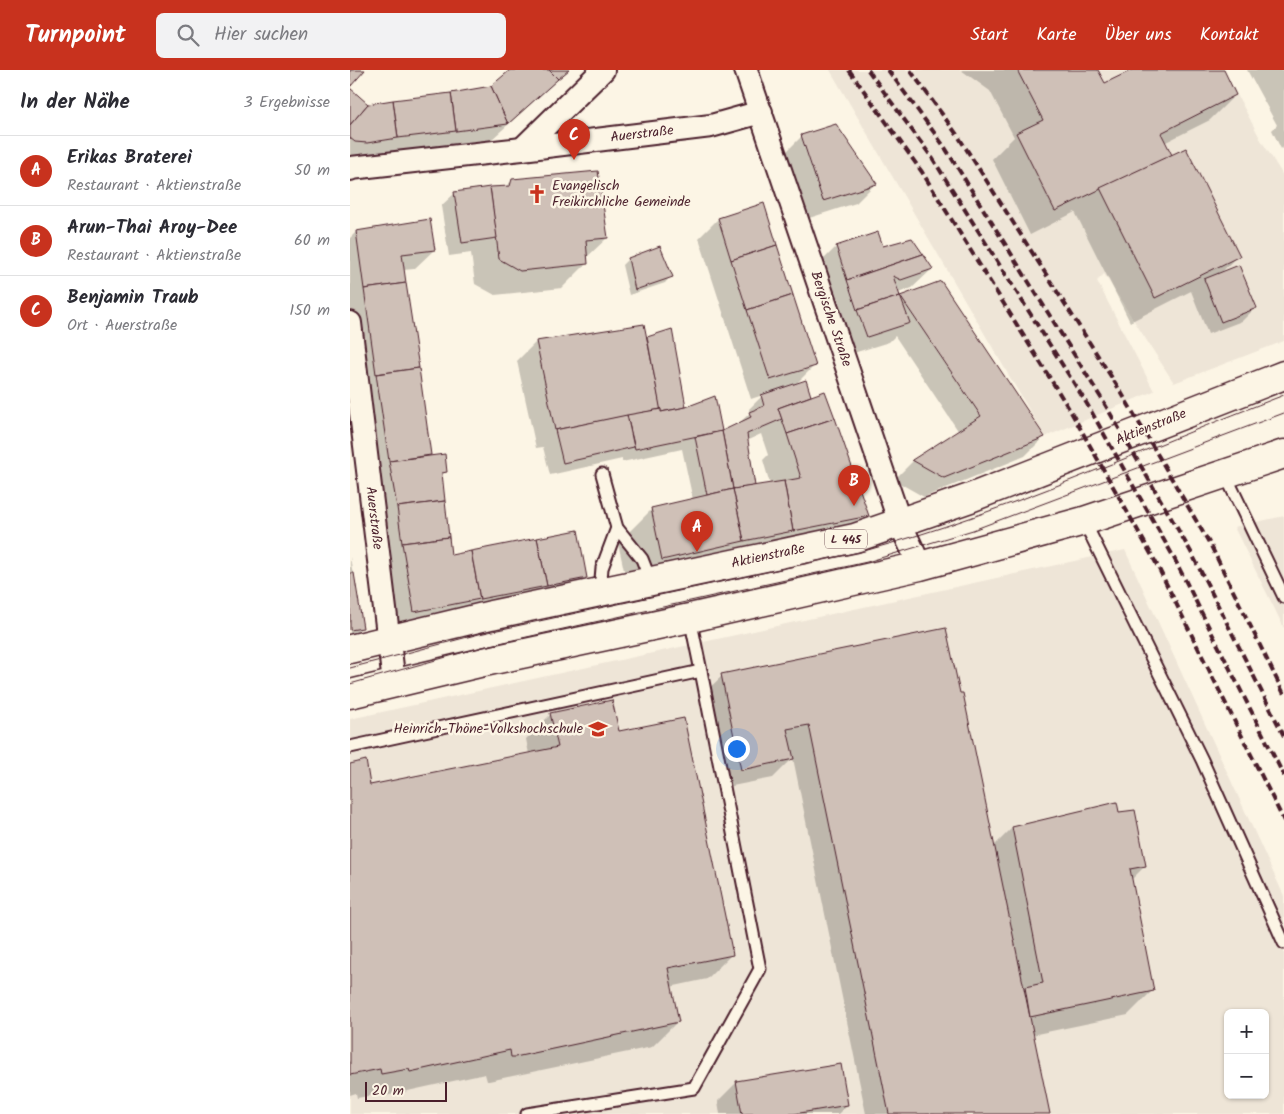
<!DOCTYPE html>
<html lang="de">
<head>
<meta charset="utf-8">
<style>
  :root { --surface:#fff; --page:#f2f2f3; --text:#2b2b33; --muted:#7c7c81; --line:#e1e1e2; --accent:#c8321e }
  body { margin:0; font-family:Kalam,sans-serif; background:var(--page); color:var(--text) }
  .controls { position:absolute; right:15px; bottom:15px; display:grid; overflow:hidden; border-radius:8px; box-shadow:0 1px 4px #0004 }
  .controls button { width:45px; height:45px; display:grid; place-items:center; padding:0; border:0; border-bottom:1px solid var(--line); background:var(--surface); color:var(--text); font:25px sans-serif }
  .scale { position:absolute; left:15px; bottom:12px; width:82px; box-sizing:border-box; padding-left:5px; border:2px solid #4a1f2b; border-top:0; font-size:14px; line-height:18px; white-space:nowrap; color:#4a1f2b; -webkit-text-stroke:4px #fcf5e5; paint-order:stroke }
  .you { position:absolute; left:386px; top:678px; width:18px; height:18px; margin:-12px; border:4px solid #fff; border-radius:50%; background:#1a73e8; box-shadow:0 0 0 8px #1a73e833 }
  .badge { display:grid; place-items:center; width:32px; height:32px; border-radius:50%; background:var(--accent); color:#fff; font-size:16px; font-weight:700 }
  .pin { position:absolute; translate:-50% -41px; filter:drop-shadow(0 1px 2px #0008) }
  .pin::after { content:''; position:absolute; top:26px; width:18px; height:15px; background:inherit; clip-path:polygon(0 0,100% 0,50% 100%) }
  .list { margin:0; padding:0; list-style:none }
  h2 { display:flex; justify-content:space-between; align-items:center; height:65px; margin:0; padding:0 20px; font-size:21px }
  h2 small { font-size:16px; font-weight:400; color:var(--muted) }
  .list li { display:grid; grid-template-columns:32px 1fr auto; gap:15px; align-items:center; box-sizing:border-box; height:70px; padding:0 20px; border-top:1px solid var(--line) }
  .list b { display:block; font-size:19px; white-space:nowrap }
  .list p { margin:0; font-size:16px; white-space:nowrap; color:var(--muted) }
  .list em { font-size:16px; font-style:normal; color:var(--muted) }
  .icon { flex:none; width:28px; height:28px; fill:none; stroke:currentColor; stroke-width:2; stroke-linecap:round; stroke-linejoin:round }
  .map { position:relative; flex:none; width:934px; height:1044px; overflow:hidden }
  header { display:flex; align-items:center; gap:30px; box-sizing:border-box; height:70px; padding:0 25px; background:var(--accent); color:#fff }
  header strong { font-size:24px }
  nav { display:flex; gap:28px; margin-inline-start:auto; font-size:18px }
  .search { width:350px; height:45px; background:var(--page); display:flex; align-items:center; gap:12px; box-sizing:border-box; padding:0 18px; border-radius:8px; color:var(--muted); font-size:19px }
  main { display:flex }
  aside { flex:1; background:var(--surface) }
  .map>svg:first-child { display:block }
  .built { fill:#eee5d7; fill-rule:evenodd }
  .shadow { fill:#0003; fill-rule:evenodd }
  .building { fill:#cfc0b7; stroke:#4a1f2b }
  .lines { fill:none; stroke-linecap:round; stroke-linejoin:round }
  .lane-casing { stroke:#4a1f2b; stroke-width:15 }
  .street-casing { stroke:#4a1f2b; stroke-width:26 }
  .primary-casing { stroke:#4a1f2b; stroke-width:31 }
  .lane { stroke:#fcf5e5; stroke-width:11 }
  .street { stroke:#fcf5e5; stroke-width:22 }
  .primary { stroke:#fcf5e5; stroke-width:28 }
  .tram { stroke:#4a1f2b; stroke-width:1 }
  .rail { stroke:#4a1f2b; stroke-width:4; stroke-dasharray:8 4; stroke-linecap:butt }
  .labels { text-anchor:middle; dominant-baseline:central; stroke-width:5; stroke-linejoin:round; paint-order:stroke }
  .shield { fill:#fcf5e5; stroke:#7f5f63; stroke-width:1 }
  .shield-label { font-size:12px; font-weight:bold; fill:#4a1f2b }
  .street-label { font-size:14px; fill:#4a1f2b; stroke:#fcf5e5 }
  .poi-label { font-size:14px; fill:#4a1f2b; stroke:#fcf5e5; text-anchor:start }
</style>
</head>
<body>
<header>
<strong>Turnpoint</strong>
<div class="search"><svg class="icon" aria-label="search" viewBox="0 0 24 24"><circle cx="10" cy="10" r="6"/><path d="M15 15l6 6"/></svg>Hier suchen</div>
<nav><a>Start</a><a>Karte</a><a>Über uns</a><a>Kontakt</a></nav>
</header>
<main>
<aside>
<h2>In der Nähe<small>3 Ergebnisse</small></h2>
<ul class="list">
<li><span class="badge">A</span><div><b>Erikas Braterei</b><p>Restaurant · Aktienstraße</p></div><em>50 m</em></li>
<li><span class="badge">B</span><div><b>Arun-Thai Aroy-Dee</b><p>Restaurant · Aktienstraße</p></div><em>60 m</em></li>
<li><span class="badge">C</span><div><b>Benjamin Traub</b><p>Ort · Auerstraße</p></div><em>150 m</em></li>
</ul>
</aside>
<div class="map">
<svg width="934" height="1044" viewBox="0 0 934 1044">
  <rect width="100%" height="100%" fill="#fcf5e5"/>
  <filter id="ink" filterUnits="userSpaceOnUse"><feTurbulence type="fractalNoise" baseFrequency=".02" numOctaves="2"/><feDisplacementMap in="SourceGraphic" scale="10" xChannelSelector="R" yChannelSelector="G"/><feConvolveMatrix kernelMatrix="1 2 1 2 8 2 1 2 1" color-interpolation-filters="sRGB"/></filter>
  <g filter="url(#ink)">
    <g class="built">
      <polygon points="480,0 874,0 911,70 934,107 934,271 824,313 754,204 747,211 804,321 695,367"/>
      <polygon points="934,446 934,558 884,457"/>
      <path d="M775,480L934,826V1044H0V649ZM878,943H915V1025H878Z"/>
    </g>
    <g class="shadow">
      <polygon points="161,0 219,0 132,78 0,96 0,20 13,38 141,18"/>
      <polygon points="611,0 749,0 747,1 754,15 784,0 872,0 885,25 860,50 814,73 821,87 888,185 870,204 905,238 892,251 858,264 841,221 780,252 725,142 680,165 642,89 664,67 640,21"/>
      <polygon points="897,0 934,0 934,77 931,79 922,60 927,55"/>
      <polygon points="452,66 525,114 506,133 453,150 433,85"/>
      <polygon points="163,110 257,168 236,188 237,193 212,218 145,225 125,214 121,183 99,186 91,136 105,123 155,117"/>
      <path d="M368,149L465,295L445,315L459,326L456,329L517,445L492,470L279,523L268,473L302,439L343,430L332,379L272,392V389L200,405L193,377L186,378L167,291L186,272L296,271L298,269L335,338L364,328L371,363L388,354L400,343L399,339L413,325L401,329L349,168ZM411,364L418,385L413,390L420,414L404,417L396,371Z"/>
      <polygon points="6,162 84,180 64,199 53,200 80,387 96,401 91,406 100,486 236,507 217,527 45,561 0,271 0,168"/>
      <polygon points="528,164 532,177 582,199 562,218 548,223 550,229 551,227 694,367 675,386 574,427 544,410 563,391 609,362 545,266 539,272 497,285 467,196 486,177"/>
      <polygon points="278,189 321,206 315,213 279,225 272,195"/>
      <polygon points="0,487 12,557 0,569"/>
      <polygon points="596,560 643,777 662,758 768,744 795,796 781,810 803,920 778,945 682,965 698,1044 516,1044 443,688 423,708 372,718 352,625 372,606"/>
      <polygon points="201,644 268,663 382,884 357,909 320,917 327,952 302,977 139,1011 137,1011 135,1004 35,1026 35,1023 7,1028 6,1023 0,1025 0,695 19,717 179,684 176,669"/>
      <polygon points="387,1012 497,1035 488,1044 370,1044 368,1031"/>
    </g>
    <g class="building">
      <polygon points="0,0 15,0 0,17"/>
      <polygon points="160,0 199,0 208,9 158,54 141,16"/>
      <polygon points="199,0 219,0 208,9"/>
      <polygon points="667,0 748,0 755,13 782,0 874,0 886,25 811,63 822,85 705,141 666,63 693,50"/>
      <polygon points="141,16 158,54 106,61 101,23"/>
      <polygon points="0,18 18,34 0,55"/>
      <polygon points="101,23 106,61 48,68 43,30"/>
      <polygon points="43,30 48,68 17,73 5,72 0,68 0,55 18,34"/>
      <polygon points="486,54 527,114 473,131 451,65"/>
      <polygon points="836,78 890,186 805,228 750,118"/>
      <polygon points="248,101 258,168 236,170 238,194 170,201 149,189 140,117 160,116 162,109"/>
      <polygon points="140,117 147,168 112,173 104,122"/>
      <polygon points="414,133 427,175 381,190 368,148"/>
      <polygon points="80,149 85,180 52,184 56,213 14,219 6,161"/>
      <polygon points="528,162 533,176 562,168 573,184 497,210 486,176"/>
      <polygon points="427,175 443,225 397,240 381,190"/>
      <polygon points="310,176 323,207 285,220 278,188"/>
      <polygon points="573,184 583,199 551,210 543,206 550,226 507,240 497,210"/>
      <polygon points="889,195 907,238 871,252 854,209"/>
      <polygon points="591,211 695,367 594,408 562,390 631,346 550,226"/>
      <polygon points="56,213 69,298 26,304 14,219"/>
      <polygon points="443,225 466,296 420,310 397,240"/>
      <polygon points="550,226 560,253 517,267 507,240"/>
      <polygon points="294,254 311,339 205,360 186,271"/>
      <polygon points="322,259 336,337 311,342 297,267"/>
      <polygon points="69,298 81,385 39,391 26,304"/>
      <polygon points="456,310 461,326 428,338 432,349 397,364 405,416 383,419 372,361 401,347 399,342 414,336 411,325"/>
      <polygon points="475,321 485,348 437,364 428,338"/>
      <polygon points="365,326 372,361 285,379 277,345 311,339 311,342 336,337"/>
      <polygon points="277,345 284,377 213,393 205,360"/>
      <polygon points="485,348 519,446 443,461 434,411 451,408 437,364"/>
      <polygon points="372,361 383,419 357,425 345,367"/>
      <polygon points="95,384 97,402 92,403 95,431 47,437 39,391"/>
      <polygon points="434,411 443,461 394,471 383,419"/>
      <polygon points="383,419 394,471 312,490 301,438"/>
      <polygon points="95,431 99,467 52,473 47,437"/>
      <polygon points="228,460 237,508 197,516 187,468"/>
      <polygon points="99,467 101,485 121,481 130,529 64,542 52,473"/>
      <polygon points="187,468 197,516 130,529 121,481"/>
      <polygon points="0,503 4,503 13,558 0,560"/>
      <polygon points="596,558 610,623 613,623 700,1044 539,1044 459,655 437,659 444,689 391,700 371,604"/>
      <polygon points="262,630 269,661 334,648 383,885 318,898 329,952 165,987 161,987 160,980 60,1002 59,999 31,1004 30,999 0,1005 0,694 16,690 20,715 208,677 200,643"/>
      <polygon points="767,732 769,742 785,740 796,796 780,799 804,921 680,947 675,917 693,913 662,757"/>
      <polygon points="491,994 498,1035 444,1044 392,1044 386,1011"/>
    </g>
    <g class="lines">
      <g class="lane-casing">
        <g id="lane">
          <polyline points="252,404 267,458 292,489 301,512"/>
          <polyline points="875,404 934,527"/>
          <polyline points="734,451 852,690 934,873"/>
          <polyline points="250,522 252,498 267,458"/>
          <polyline points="0,677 351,601 340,548"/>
          <polyline points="177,1044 344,1018 410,899 351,601"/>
        </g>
      </g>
      <g class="street-casing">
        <g id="street">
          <polyline points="396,0 550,453 570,496"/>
          <polyline points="172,79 253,0"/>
          <polyline points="0,99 1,98 172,79 361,56 411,42"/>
          <polyline points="0,253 44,613"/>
        </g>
      </g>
      <g class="primary-casing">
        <g id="primary">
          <polyline points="0,579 141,545 505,468 620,428 934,305"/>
          <polyline points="0,624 134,592 340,548 570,496 734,451 934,384"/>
        </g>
      </g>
      <use href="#lane" class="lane"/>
      <use href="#street" class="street"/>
      <use href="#primary" class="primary"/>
      <g class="tram">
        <path d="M0,598L129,564L514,481C658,442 795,378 934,325"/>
        <polyline points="0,614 136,576 517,492 623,460 934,343"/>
      </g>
      <g class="rail">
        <polyline points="499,0 572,102 721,342 805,491 934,751"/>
        <polyline points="518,0 583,89 737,334 823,486 934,706"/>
        <polyline points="538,0 594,76 753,331 841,482 934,666"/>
        <polyline points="560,0 608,66 771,322 861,476 934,624"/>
      </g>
    </g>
  </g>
  <defs>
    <g id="church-bare" transform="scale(1.5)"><path d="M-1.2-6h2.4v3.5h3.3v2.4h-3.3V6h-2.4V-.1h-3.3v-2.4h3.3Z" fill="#c8321e" stroke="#fcf5e5" stroke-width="2.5" paint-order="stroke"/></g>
    <g id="university-bare" transform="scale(1.5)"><path d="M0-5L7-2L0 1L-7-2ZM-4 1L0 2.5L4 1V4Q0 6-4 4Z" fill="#c8321e" stroke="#fcf5e5" stroke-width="2.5" paint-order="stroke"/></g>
  </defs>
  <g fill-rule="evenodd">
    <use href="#church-bare" x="187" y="124"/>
    <use href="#university-bare" x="248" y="659"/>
  </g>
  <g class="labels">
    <rect class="shield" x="475" y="459.5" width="42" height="19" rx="4"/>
    <g class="shield-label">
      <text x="496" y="469">L 445</text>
    </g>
    <g class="street-label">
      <text transform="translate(292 64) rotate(-7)">Auerstraße</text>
      <text transform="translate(481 249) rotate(71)">Bergische Straße</text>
      <text transform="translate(801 357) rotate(-22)">Aktienstraße</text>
      <text transform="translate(24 448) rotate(83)">Auerstraße</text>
      <text transform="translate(418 486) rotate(-12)">Aktienstraße</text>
    </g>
    <g class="poi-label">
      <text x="202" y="116">Evangelisch<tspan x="202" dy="16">Freikirchliche Gemeinde</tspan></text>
      <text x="233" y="659" text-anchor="end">Heinrich-Thöne-Volkshochschule</text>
    </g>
  </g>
</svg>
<div class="controls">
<button>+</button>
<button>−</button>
</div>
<div class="scale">20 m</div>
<div class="you"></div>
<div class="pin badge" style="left:347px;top:482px">A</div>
<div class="pin badge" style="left:504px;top:436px">B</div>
<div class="pin badge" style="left:224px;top:90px">C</div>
</div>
</main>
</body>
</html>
